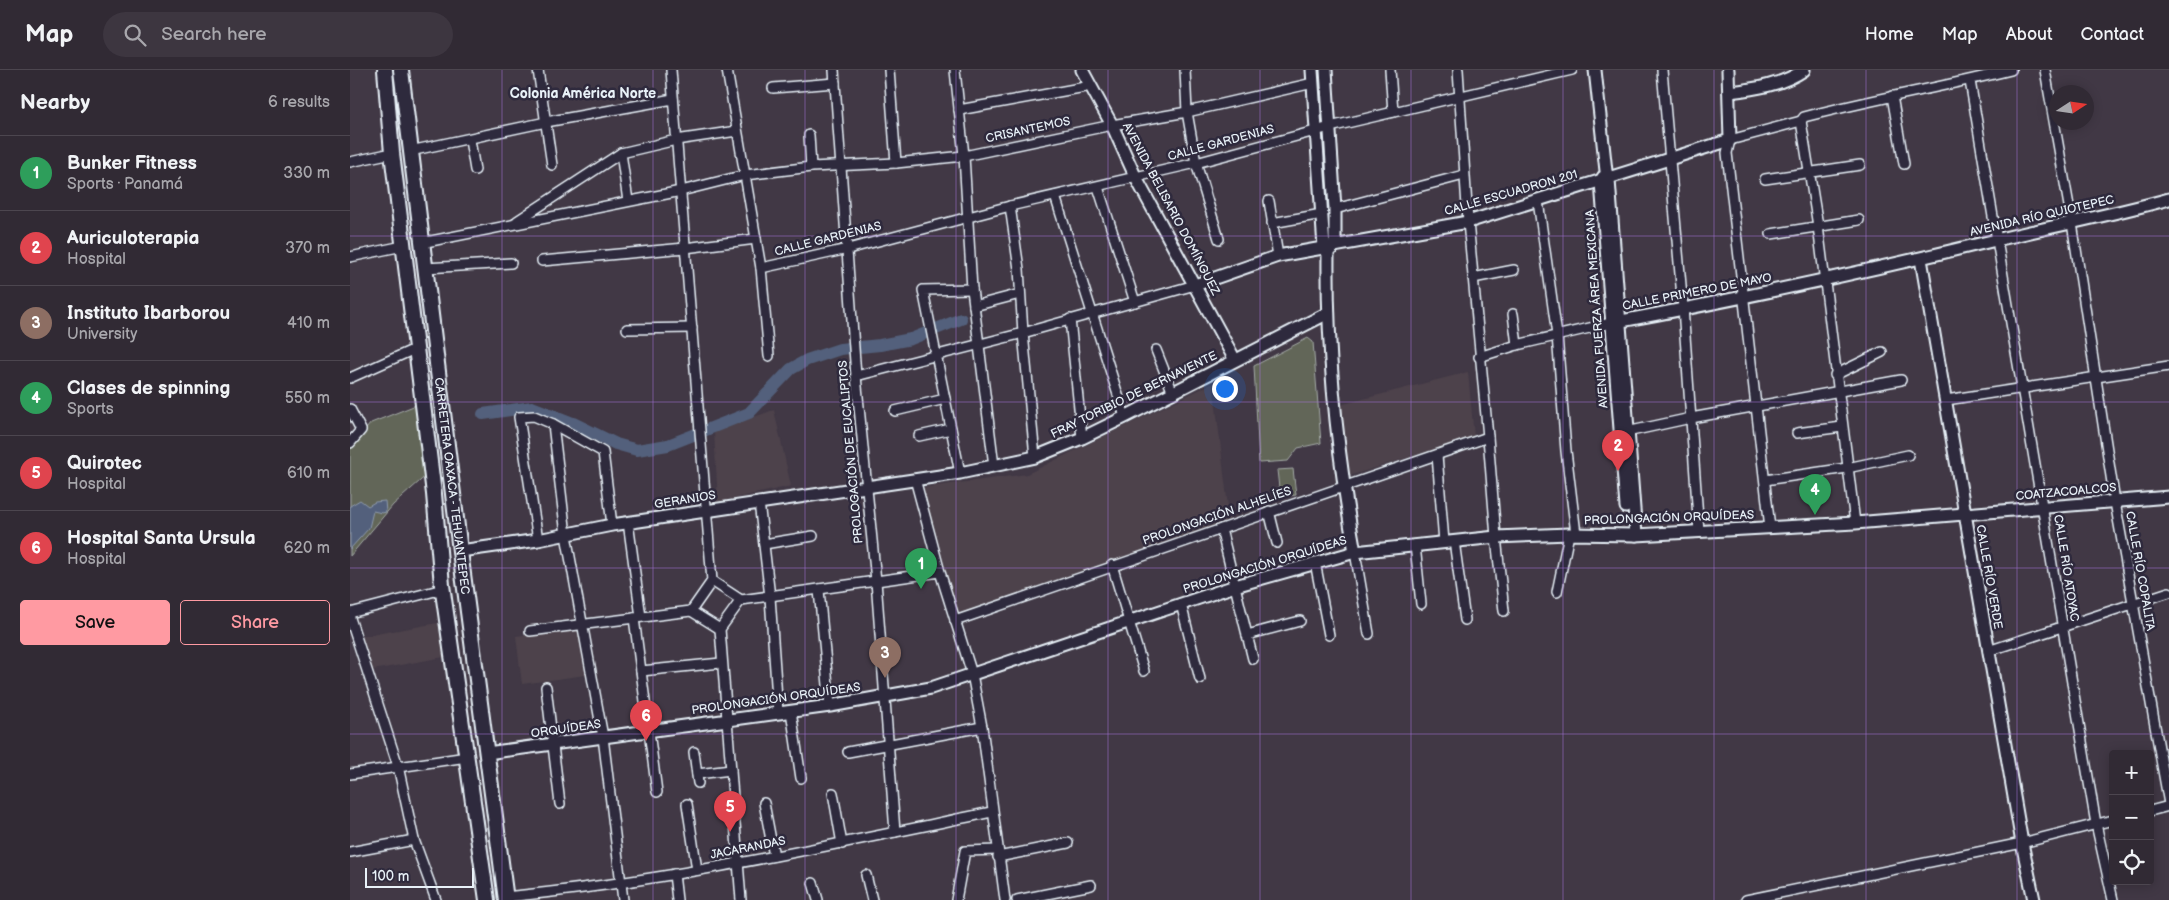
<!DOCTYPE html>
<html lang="en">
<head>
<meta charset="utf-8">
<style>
  :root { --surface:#312a34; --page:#3d3640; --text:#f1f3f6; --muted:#a8a7ac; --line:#4c464f; --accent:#ff9aa2 }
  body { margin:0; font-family:"Balsamiq Sans",sans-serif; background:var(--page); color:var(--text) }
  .controls { position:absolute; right:15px; bottom:15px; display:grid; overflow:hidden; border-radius:5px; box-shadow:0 2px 12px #0003 }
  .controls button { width:45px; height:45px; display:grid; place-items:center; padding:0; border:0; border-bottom:1px solid var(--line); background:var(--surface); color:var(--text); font:25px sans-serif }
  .compass { position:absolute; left:1699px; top:15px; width:45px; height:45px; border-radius:50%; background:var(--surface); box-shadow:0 2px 12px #0003; rotate:78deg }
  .scale { position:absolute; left:15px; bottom:12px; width:109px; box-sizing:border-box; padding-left:5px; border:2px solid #e8f1f8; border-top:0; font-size:14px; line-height:18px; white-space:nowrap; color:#e8f1f8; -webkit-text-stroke:4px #2f2a3d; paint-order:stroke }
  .you { position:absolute; left:874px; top:318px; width:18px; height:18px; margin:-12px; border:4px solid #fff; border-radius:50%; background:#1a73e8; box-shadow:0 0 0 8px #1a73e833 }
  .badge { display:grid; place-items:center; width:32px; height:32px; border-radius:50%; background:var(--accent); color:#fff; font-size:16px; font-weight:700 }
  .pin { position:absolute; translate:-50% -41px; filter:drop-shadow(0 1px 2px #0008) }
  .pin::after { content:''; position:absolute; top:26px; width:18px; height:15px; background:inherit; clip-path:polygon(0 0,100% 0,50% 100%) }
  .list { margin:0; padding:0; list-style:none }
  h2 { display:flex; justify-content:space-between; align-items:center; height:65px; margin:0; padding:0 20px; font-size:21px }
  h2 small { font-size:16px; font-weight:400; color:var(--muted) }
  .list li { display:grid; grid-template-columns:32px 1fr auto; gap:15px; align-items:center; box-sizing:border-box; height:75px; padding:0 20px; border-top:1px solid var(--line) }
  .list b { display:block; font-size:19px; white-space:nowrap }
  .list p { margin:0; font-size:16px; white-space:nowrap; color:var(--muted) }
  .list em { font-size:16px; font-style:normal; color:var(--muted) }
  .actions { display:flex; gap:10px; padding:15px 20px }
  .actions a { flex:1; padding:11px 0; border:1px solid var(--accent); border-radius:5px; text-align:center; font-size:18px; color:var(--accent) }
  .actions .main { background:var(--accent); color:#111 }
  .icon { flex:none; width:28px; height:28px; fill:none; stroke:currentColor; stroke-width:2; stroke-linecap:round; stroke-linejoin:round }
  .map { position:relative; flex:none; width:1819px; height:830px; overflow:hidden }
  header { display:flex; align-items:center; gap:30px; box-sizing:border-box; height:70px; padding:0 25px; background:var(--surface); border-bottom:1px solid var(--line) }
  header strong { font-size:24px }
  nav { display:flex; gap:28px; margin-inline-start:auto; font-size:18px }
  .search { width:350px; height:45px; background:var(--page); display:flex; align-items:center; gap:12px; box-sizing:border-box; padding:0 18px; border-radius:28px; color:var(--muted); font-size:19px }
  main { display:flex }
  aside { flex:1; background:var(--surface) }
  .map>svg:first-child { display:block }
  .built { fill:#4d424b }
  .green { fill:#626658; stroke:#a5aca8 }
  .water { fill:#52607b; stroke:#8e9aad }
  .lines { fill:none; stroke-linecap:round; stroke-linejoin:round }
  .river { stroke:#52607b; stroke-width:12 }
  .street-casing { stroke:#e8f1f8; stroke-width:12 }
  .secondary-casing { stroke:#e8f1f8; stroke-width:15 }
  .primary-casing { stroke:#e8f1f8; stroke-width:18 }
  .street { stroke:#2f2a3d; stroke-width:9 }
  .secondary { stroke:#2f2a3d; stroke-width:11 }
  .primary { stroke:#2f2a3d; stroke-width:14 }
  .grid { fill:none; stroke:#a171d3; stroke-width:1; stroke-opacity:0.55 }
  .labels { text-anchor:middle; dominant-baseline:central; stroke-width:5; stroke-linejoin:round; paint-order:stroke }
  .street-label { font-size:12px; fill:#e8f1f8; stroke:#2f2a3d }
  .neighbourhood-label { font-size:14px; font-weight:bold; fill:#e8f1f8; stroke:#2f2a3d }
</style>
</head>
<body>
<header>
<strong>Map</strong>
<div class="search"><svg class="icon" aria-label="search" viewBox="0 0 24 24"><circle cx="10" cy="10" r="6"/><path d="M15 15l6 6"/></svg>Search here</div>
<nav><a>Home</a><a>Map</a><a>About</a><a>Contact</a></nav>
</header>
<main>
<aside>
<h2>Nearby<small>6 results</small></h2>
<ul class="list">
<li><span class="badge" style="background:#2e9e5b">1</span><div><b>Bunker Fitness</b><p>Sports · Panamá</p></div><em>330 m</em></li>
<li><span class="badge" style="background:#e0444e">2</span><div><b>Auriculoterapia</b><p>Hospital</p></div><em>370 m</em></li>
<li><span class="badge" style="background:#8d6e63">3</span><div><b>Instituto Ibarborou</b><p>University</p></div><em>410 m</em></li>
<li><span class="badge" style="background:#2e9e5b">4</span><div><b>Clases de spinning</b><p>Sports</p></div><em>550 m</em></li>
<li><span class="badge" style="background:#e0444e">5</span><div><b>Quirotec</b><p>Hospital</p></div><em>610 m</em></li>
<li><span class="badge" style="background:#e0444e">6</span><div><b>Hospital Santa Ursula</b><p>Hospital</p></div><em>620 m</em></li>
</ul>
<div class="actions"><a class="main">Save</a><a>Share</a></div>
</aside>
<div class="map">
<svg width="1819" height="830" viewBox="0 0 1819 830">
  <rect width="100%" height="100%" fill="#413845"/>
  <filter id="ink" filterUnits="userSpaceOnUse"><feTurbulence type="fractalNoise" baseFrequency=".02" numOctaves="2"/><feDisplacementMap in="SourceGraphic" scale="10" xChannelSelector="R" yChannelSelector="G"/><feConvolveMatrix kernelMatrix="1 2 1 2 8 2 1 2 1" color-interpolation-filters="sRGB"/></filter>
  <g filter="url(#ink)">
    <g class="built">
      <polygon points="1118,302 1124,367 996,407 990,335"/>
      <polygon points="863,313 880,453 606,549 570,418 677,404"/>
      <polygon points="424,340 441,416 368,432 364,361"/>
      <polygon points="88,553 94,587 23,600 9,567"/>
      <polygon points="228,558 235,605 172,614 166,566"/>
    </g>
    <g class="green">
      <polygon points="958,268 963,272 971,373 948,378 938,391 909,393 904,296"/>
      <polygon points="71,333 79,403 43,435 0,486 0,378 21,353"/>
      <polygon points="943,399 946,425 930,427 927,400"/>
    </g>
    <polygon class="water" points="10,430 18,436 25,432 35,431 36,442 32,443 23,441 19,458 0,479 0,436"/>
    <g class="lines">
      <polyline class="river" points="133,344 182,337 223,353 266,374 287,380 318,375 399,343 441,299 457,290 490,279 530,275 561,269 611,249"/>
      <g class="street-casing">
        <g id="street">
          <polyline points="188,0 202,95"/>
          <polyline points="321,0 362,511"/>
          <polyline points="377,0 411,198 419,286"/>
          <polyline points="484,0 506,306 526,511 545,762"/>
          <polyline points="539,0 546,93"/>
          <polyline points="605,0 614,86 622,219 644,396"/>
          <polyline points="835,0 837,42 846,93 869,169"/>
          <polyline points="1040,0 1043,42"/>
          <polyline points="1108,0 1118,152 1138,367 1146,467 1154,541"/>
          <polyline points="1312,0 1333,238 1349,462"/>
          <polyline points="1695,0 1722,153 1765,432 1819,734"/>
          <polyline points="1620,11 1746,754 1763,830"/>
          <polyline points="423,18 485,13"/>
          <polyline points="1542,26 1554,94"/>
          <polyline points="609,40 741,16"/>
          <polyline points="1451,51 1468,156 1505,453"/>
          <path d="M1451,51L1454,47C1523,29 1593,17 1661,0"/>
          <polyline points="459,65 461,97"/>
          <polyline points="120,70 125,100"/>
          <polyline points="60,81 196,52 323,29"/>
          <polyline points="271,83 278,131"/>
          <polyline points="0,92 42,83"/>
          <polyline points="1415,109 1510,95"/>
          <polyline points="748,117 785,232"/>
          <polyline points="705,126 775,347"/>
          <polyline points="919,131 928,186"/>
          <polyline points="1188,131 1207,265 1216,381 1226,464"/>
          <polyline points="660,136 669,199 673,263 685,387"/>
          <polyline points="985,139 1114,105"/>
          <polyline points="167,151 271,83 326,70 387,61"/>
          <polyline points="922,153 972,144"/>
          <polyline points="1421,164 1509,150"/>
          <polyline points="71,173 331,121 395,105 461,97 546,93 614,86 762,55 837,42 963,13"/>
          <polyline points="0,187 53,176"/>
          <polyline points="192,191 335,178 406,169"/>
          <polyline points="75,198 161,193"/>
          <polyline points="411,198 498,179 660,136 846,93 980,57 1222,0"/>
          <polyline points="1123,208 1164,200"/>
          <polyline points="624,236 670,224"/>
          <polyline points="1163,244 1167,275"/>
          <polyline points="720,249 732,368"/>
          <polyline points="277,259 342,258"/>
          <polyline points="806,280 823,323"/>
          <polyline points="1129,287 1167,275 1261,253"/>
          <polyline points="1485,305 1532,282"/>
          <polyline points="506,306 673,263 845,215"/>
          <polyline points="0,308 67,278"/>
          <polyline points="1596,330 1819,296"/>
          <polyline points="0,339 11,360 0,373"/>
          <polyline points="545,341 595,329"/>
          <polyline points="203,354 216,465 253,667 273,830"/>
          <polyline points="1272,363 1341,348 1551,310"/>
          <polyline points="1447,363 1492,357"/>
          <polyline points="569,366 601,359"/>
          <polyline points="1087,385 1094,472"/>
          <polyline points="610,403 573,220 622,219"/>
          <polyline points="565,409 590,502 622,604 632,657 655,830"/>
          <polyline points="1415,410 1497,398 1558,385"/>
          <polyline points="409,432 420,527 428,643"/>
          <polyline points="919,441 927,473"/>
          <polyline points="278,452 291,547"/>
          <polyline points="1420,458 1377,83 1380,70 1451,51"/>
          <polyline points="871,459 897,565 950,551"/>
          <polyline points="188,470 169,347 184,346 203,354 253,382 262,455"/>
          <polyline points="1104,471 1115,550"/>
          <polyline points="414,474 463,466"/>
          <polyline points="1065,475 1071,534"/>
          <polyline points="1005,482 1019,564"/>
          <polyline points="965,492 979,565"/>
          <polyline points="762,495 794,601"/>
          <polyline points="362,511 391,530 370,559 391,830"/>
          <polyline points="362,511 341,541 370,559"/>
          <polyline points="469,520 480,636"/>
          <polyline points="1207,522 1219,464"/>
          <polyline points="391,530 590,502"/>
          <polyline points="831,534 850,609"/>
          <polyline points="0,543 93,519"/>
          <polyline points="0,548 48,696 64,770 86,830"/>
          <polyline points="284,548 307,722"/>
          <polyline points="605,551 1138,367"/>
          <polyline points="180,561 341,541"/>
          <polyline points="897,565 903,589"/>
          <polyline points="1638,581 1819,522"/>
          <polyline points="291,601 371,593"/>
          <polyline points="196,617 210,734"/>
          <polyline points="441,641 451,708"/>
          <polyline points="344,682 348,713"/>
          <polyline points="498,682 632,657"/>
          <polyline points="0,704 117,687"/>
          <polyline points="347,704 381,700"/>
          <polyline points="483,723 492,774"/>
          <polyline points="414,733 424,786"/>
          <polyline points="337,734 347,800"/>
          <polyline points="1800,741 1819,736"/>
          <polyline points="0,782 64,770"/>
          <polyline points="648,787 718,773"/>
          <polyline points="324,804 327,830"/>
          <polyline points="516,805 522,830"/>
          <polyline points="463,813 468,830"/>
          <path d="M155,827C320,811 481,775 642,742"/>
          <polyline points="606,830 615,781 648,780"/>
          <polyline points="667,830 741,815"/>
          <polyline points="1396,830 1672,773 1763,750"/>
        </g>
      </g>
      <g class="secondary-casing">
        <g id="secondary">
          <polyline points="732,0 762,55 786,108 885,290"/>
          <path d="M962,0L974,178L978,184C977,284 987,384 1005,482"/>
          <polyline points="976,0 985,139 985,176 980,180"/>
          <polyline points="1245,0 1256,101 1259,110 1286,465"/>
          <path d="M1379,22C1405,19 1432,15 1454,0"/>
          <polyline points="1253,107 1251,112 1276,437"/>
          <polyline points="1571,189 1672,773 1684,830"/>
          <polyline points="845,215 928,186 1118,152 1380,70 1378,0"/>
          <path d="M1261,253C1390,229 1518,201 1646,170C1703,156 1762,145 1819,129"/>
          <polyline points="110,481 188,470 262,455 610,403 685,387 732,368 775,347 978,243"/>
          <polyline points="137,683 480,636 581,618 885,516 1005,482 1146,467 1219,464 1286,465 1505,453 1819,427"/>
        </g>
      </g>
      <g class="primary-casing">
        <g id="primary">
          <polyline points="35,0 42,83 84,424 92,515 137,830"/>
          <path id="s1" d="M51,0L110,481L156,830"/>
        </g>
      </g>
      <use href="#street" class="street"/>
      <use href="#secondary" class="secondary"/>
      <use href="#primary" class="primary"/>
    </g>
  </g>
  <path class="grid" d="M152,0V830M303,0V830M455,0V830M606,0V830M758,0V830M910,0V830M1061,0V830M1213,0V830M1364,0V830M1516,0V830M1667,0V830M0,166H1819M0,332H1819M0,498H1819M0,664H1819"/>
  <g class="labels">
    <g class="street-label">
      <text transform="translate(678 60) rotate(-12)">CRISANTEMOS</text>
      <text transform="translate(871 73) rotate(-15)">CALLE GARDENIAS</text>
      <text transform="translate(1161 123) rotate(-16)">CALLE ESCUADRON 201</text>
      <text transform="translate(821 139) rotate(62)">AVENIDA BELISARIO DOMÍNGUEZ</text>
      <text transform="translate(1692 146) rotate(-13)">AVENIDA RÍO QUIOTEPEC</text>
      <text transform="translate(478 169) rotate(-14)">CALLE GARDENIAS</text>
      <text transform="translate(1347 222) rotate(-11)">CALLE PRIMERO DE MAYO</text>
      <text transform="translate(1247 239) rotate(-94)">AVENIDA FUERZA ÁREA MEXICANA</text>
      <text transform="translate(784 325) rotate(-26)">FRAY TORIBIO DE BERNAVENTE</text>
      <text transform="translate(501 382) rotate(-95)">PROLOGACIÓN DE EUCALIPTOS</text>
      <text stroke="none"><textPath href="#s1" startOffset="419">CARRETERA OAXACA - TEHUANTEPEC</textPath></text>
      <text transform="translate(1716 422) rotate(-5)">COATZACOALCOS</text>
      <text transform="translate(335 430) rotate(-9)">GERANIOS</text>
      <text transform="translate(867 446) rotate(-19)">PROLONGACIÓN ALHELÍES</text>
      <text transform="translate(1319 448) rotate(-2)">PROLONGACIÓN ORQUÍDEAS</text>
      <text transform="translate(915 495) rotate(-17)">PROLONGACIÓN ORQUÍDEAS</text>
      <text transform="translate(1716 498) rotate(81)">CALLE RÍO ATOYAC</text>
      <text transform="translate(1790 501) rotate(80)">CALLE RÍO COPALITA</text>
      <text transform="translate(1639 507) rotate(80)">CALLE RÍO VERDE</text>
      <text transform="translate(426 629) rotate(-8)">PROLONGACIÓN ORQUÍDEAS</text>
      <text transform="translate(216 659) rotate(-8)">ORQUÍDEAS</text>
      <text transform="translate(398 778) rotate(-11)">JACARANDAS</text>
    </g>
    <g class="neighbourhood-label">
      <text x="233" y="23">Colonia América Norte</text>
    </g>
  </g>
</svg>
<div class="controls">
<button>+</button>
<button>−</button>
<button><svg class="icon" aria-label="locate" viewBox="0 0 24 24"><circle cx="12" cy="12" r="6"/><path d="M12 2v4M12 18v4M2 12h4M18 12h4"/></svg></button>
</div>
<svg class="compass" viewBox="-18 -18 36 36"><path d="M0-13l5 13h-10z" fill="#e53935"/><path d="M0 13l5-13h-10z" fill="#a8a7ac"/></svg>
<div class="scale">100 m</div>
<div class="you"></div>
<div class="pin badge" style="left:571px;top:519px;background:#2e9e5b">1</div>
<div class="pin badge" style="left:1268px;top:401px;background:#e0444e">2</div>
<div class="pin badge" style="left:535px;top:608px;background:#8d6e63">3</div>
<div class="pin badge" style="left:1465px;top:445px;background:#2e9e5b">4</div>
<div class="pin badge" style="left:380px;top:762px;background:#e0444e">5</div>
<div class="pin badge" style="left:296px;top:671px;background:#e0444e">6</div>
</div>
</main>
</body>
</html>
